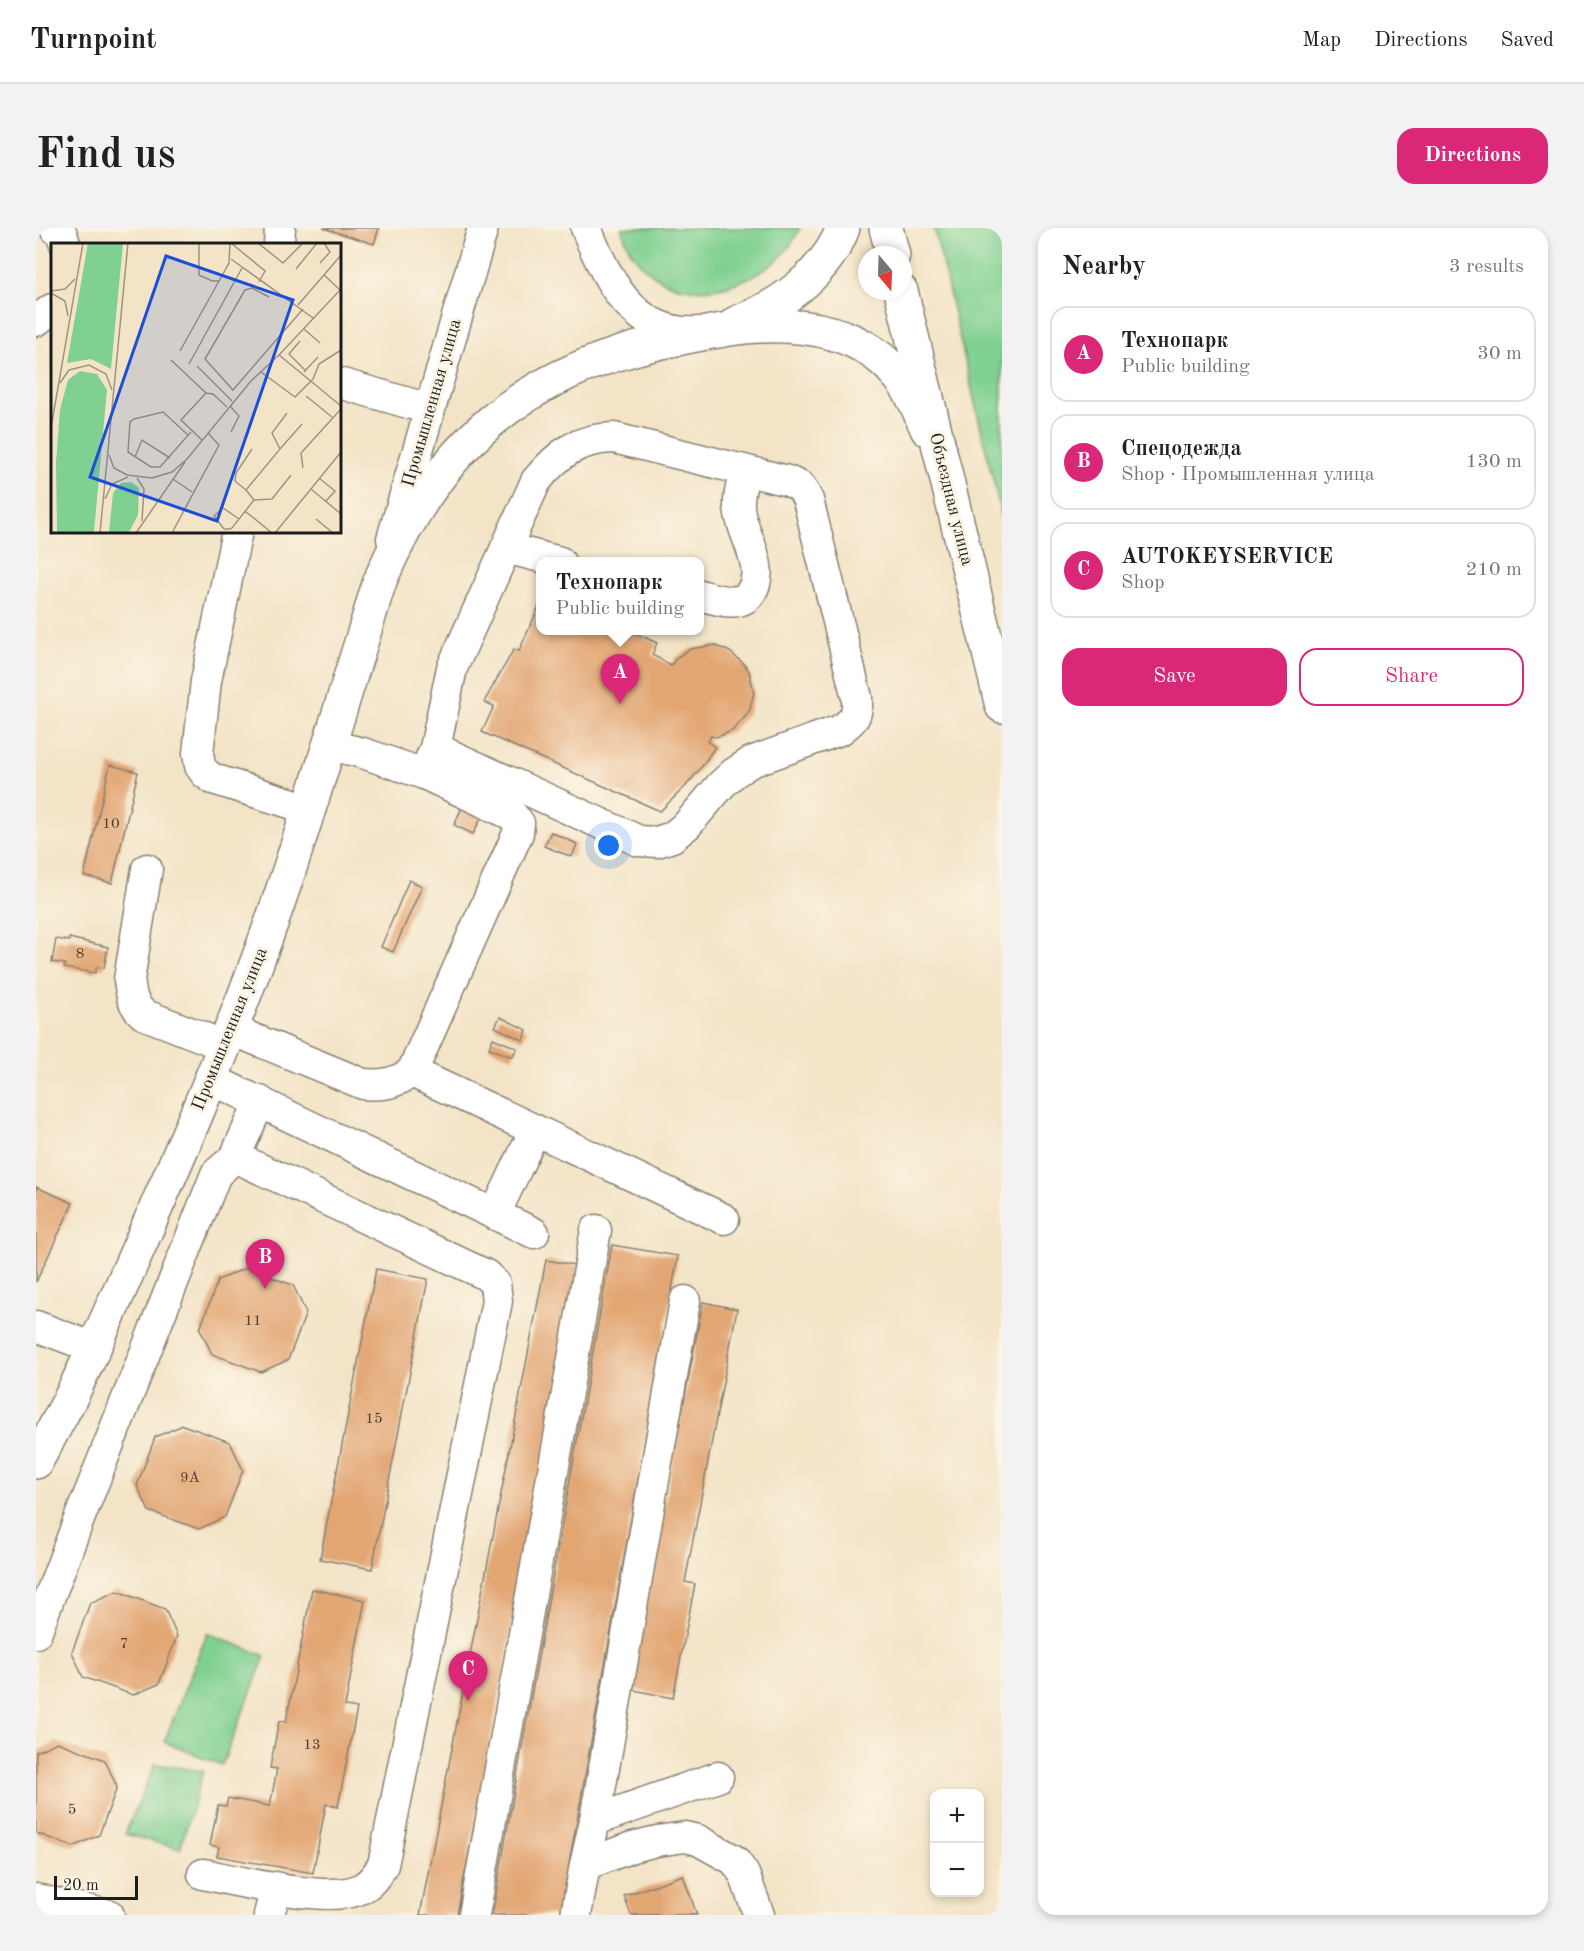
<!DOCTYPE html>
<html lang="en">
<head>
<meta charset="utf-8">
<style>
  :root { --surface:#fff; --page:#f2f2f2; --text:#202124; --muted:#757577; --line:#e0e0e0; --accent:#db2777 }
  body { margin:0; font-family:"Old Standard TT",serif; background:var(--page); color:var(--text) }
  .controls { position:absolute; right:18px; bottom:18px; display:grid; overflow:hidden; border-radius:12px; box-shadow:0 3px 9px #0003 }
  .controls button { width:54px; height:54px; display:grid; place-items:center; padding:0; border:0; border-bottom:2px solid var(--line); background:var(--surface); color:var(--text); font:30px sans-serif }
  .compass { position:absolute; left:822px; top:18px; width:54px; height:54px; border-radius:50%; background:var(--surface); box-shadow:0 3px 9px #0003; rotate:161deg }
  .scale { position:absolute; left:18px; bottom:15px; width:84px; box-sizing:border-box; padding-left:6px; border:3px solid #1c1c1c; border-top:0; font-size:16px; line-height:21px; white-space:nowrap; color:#1c1c1c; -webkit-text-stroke:4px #fcf5e5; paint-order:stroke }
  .you { position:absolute; left:573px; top:618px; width:21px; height:21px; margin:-15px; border:4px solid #fff; border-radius:50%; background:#1a73e8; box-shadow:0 0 0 9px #1a73e833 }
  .badge { display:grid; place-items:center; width:39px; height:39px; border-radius:50%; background:var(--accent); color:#fff; font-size:20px; font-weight:700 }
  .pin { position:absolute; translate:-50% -50px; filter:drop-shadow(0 2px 3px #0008) }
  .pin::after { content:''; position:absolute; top:32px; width:21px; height:18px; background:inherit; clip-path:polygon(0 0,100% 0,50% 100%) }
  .popup { position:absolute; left:500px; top:329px; width:168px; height:78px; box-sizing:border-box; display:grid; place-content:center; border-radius:12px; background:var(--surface); filter:drop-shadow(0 2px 4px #0005); font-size:20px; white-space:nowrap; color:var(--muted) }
  .popup b { font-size:22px; color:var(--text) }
  .popup::after { content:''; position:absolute; left:50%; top:100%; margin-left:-12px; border:12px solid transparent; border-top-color:var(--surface) }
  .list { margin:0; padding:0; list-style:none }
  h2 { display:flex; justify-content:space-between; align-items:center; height:78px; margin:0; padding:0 24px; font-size:26px }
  h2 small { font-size:20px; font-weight:400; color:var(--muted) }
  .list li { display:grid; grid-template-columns:39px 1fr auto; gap:18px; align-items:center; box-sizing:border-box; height:96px; margin:0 12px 12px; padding:0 12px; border:2px solid var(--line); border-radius:18px }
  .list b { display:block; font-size:22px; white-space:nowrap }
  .list p { margin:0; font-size:20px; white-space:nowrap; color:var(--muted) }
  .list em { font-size:20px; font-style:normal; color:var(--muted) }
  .actions { display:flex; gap:12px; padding:18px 24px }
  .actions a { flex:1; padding:14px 0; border:2px solid var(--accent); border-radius:18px; text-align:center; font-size:21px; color:var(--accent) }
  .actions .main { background:var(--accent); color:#fff }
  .map { position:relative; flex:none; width:966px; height:1687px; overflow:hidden; border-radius:18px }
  header { display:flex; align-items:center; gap:36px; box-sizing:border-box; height:84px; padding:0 30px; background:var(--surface); border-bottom:2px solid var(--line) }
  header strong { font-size:28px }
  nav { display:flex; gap:33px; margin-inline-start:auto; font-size:21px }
  .intro { display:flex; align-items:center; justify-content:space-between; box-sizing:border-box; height:144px; padding:0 36px }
  h1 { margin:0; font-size:42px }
  .button { padding:15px 27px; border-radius:18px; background:var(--accent); color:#fff; font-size:21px; font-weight:700 }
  main { display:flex; gap:36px; padding:0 36px }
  aside { flex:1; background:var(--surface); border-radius:18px; box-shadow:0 3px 9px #0003 }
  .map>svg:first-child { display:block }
  .grass { fill:#7fd091; stroke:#4e7656; stroke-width:1.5 }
  .park { fill:url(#park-tufts); stroke:#4e7656; stroke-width:1.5 }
  .building { fill:#e2a673 }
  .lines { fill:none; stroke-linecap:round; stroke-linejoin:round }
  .minor-casing { stroke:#888072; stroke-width:33 }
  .major-casing { stroke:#888072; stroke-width:36 }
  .highway-casing { stroke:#888072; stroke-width:36 }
  .minor { stroke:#fff; stroke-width:30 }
  .major { stroke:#fff; stroke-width:33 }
  .highway { stroke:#fff; stroke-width:33 }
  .labels { text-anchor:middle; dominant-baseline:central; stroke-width:6; stroke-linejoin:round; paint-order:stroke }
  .number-label { font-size:15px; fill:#4e3e32 }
  .street-label { font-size:18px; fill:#1c1c1c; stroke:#fcf5e5 }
  .inset-road { fill:none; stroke:#9d9483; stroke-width:1.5 }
  .view { fill:#1d4ed8; fill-opacity:0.15; stroke:#1d4ed8; stroke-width:3 }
  .inset-edge { fill:none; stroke:#1c1c1c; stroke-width:3 }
</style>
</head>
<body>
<header>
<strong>Turnpoint</strong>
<nav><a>Map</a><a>Directions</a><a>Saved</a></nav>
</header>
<div class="intro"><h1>Find us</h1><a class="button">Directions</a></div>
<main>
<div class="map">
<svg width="966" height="1687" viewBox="0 0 966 1687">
  <defs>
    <pattern id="park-tufts" width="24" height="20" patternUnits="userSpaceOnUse" patternTransform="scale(1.5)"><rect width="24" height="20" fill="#7fd091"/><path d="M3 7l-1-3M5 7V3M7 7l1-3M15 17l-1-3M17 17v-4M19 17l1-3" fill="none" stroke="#6db27c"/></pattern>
  </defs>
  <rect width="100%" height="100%" fill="#fcf5e5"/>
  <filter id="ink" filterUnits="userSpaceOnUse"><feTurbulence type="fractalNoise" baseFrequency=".0167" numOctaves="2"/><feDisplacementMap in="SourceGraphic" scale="12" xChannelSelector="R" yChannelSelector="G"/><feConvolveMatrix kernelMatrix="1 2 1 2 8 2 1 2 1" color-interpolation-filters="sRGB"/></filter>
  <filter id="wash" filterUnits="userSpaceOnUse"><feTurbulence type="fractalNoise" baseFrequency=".008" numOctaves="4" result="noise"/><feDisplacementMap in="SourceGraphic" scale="24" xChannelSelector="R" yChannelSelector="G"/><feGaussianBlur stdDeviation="1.35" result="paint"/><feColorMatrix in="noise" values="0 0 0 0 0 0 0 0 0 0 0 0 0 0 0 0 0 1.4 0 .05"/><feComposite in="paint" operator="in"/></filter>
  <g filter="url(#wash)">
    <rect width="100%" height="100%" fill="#f3e4c7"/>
    <g class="grass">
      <path d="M585,0H764C754,23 736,40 712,50C669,71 622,65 594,22C590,15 588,7 585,0Z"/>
      <polygon points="898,0 966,0 966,290"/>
      <polygon points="171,1405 229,1428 186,1537 128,1514"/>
    </g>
    <polygon class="park" points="119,1536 167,1543 144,1621 89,1606"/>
    <g id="blocks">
      <g class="building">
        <polygon points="287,0 343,0 338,16"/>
        <polygon points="504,376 504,402 593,402 621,415 616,427 635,437 641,429 654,421 679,417 694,424 708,436 713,443 718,464 714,481 710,488 696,503 680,509 675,508 672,514 679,519 664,541 649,559 624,583 446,504 458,478 448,474 478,421 483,423"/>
        <polygon points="74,537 102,544 76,655 48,648"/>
        <polygon points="427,577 447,586 437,606 418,597"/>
        <polygon points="515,604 541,616 536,629 508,618"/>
        <polygon points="373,652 386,658 357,724 345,719"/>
        <polygon points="33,710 72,719 68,740 61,739 59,745 28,740 29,736 16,734 20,711 33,713"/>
        <polygon points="464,789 491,802 487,812 459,799"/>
        <polygon points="457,810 481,820 476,829 453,820"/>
        <polygon points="0,959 37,975 0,1054"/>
        <polygon points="576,1017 642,1028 524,1687 456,1687"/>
        <polygon points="510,1032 545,1038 421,1687 384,1687"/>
        <polygon points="210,1040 257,1057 270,1085 252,1132 225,1144 176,1126 164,1101 182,1052"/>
        <polygon points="340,1041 392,1051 336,1341 284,1331"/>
        <polygon points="667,1074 701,1081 649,1354 659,1356 637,1470 593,1461"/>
        <polygon points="147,1197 194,1214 207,1242 189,1289 163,1301 113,1283 101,1258 119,1209"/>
        <polygon points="276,1361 329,1372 309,1478 321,1480 302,1579 290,1576 277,1645 181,1628 183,1619 174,1617 182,1577 190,1578 192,1570 234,1578 241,1541 234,1540 243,1493 250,1494"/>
        <polygon points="81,1363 129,1381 141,1408 123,1456 97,1467 47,1449 36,1424 54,1375"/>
        <polygon points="21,1514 69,1532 81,1559 63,1607 37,1619 0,1605 0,1524"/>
        <polygon points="647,1647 661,1687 595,1687 588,1668"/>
      </g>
    </g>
  </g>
  <g filter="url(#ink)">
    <use href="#blocks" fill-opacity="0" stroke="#888072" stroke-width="1.5"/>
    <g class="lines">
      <g class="minor-casing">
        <g id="minor">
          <polyline points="19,0 26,6 29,16"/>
          <path d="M550,0C570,51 598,109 663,104"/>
          <polyline points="243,16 244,0"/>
          <polyline points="0,93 16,81"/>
          <polyline points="303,155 393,181"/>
          <polyline points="201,303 170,453 162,525 164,538 169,545 177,551 273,581"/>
          <polyline points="356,311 447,0"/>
          <polyline points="470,320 524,334"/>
          <path d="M664,367C679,371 705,381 715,364C732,338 705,307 703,279C702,266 706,255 709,243"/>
          <path d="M388,546L399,520L416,440L500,253C522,226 541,211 578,210L752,253L765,259L772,272L821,470C822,488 818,492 804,502L715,534L698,545L685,557L651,597L636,609L621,614L603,613L399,520"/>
          <path d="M111,641L93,752C95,766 96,776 107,786L189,818"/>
          <path d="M196,802L327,856C347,858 360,855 376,844L482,605L483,595L476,587L388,546L327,525L293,517"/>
          <polyline points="376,844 688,991"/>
          <polyline points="175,851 498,1005"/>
          <polyline points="199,929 224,873"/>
          <polyline points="459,986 499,902"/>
          <polyline points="0,1098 58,1120"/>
          <path d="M0,1405L42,1294L180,946L199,929L450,1047L459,1056L461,1073L347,1637C341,1646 336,1655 326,1660C297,1677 202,1653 167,1646"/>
          <polyline points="559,1592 682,1549"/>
          <polyline points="549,1637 559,1592 649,1073"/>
          <polyline points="0,1671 73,1687"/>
          <polyline points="233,1687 240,1659"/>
          <polyline points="438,1687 560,1002"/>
          <polyline points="540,1687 549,1637 596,1619 621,1613 649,1609 662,1612 698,1632 708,1646 723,1687"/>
        </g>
      </g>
      <g class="major-casing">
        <g id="major">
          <path d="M700,95C743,79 790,46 807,0"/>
          <path d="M0,1234L34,1171L58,1120C121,978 185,837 237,690C261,621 283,550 305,479C314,450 323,421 332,392C337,377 340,362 346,348C403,217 486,145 626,114C654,108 681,102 709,99C768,94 829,102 867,154C878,168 884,185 891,201"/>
        </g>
      </g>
      <g class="highway-casing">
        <g id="highway">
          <polyline points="850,0 857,27"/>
          <polyline points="865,63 966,478"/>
        </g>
      </g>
      <use href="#minor" class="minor"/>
      <use href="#major" class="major"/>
      <use href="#highway" class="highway"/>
    </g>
  </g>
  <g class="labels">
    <g class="number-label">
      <text x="75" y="596">10</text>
      <text x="44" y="726">8</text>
      <text x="217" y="1093">11</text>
      <text x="338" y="1191">15</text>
      <text x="154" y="1250">9А</text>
      <text x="88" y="1416">7</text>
      <text x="276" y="1517">13</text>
      <text x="36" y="1582">5</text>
    </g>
    <g class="street-label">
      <text transform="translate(396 175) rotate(-74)">Промышленная улица</text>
      <text transform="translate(915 271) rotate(76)">Объездная улица</text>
      <text transform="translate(194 801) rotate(-68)">Промышленная улица</text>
    </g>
  </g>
  <g transform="translate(15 15)">
    <rect width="290" height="290" fill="#f3e4c7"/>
    <path d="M37,0H72L60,126L40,116L16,120ZM29,128L46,131L56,147L43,289H6L5,219L9,166L17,137ZM70,240L80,239L88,245L87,272L78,289H58L62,250Z" fill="#7fd091"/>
    <path class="inset-road" d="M148,0V32L161,38H168L178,20L179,0M180,0L214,28L208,39M207,0L232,20L252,0M180,16L262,75M269,20L279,9L273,0M245,26L266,0M289,47L273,32L290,12M0,48L14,46L24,36M0,50L14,58L17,73M218,54L201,45L194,47L154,116L182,147L252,66M247,62L273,32M253,86L269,100M249,98L238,111L254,127M129,108L168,38M228,112L290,46M120,117L155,150M138,121L191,25M146,123L181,158M210,129L244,154L262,136L268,121L290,107M253,129L267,114M9,140L18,127L38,122L55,131L61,147M255,153L281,174M179,163L188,173L180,189M0,185L32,0M137,192L112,169L83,176L79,179L77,209L100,224H109L140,189M151,197L130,177L155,150L162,151L176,164M229,206L251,181M58,212L63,225L76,232L101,235L121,229L136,216L200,138L228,112L290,163M84,214L91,197L119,215M252,225L250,210L290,166M86,235L93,246L91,278M268,235L284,248L275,258M122,236L141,249M260,246L290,271M195,247L184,238L185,230L201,206M54,256L61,241L77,234M203,257L195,247L229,206L221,190L236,170M194,268L221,290M188,276L172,265L163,273L173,286H179L181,285L203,257L221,256L240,232M265,276L282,290M49,290L77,0M85,290L134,219M121,290L168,202L157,190M224,290L290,209"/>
    <path class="view" d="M115,13L242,57L166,278L39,234Z"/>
    <rect width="290" height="290" class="inset-edge"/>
  </g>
</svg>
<div class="controls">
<button>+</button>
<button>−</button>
</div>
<svg class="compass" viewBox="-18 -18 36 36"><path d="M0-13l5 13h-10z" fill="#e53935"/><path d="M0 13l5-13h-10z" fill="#757577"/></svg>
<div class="scale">20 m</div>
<div class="you"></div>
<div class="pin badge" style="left:584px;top:476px">A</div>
<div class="popup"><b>Технопарк</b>Public building</div>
<div class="pin badge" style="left:229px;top:1061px">B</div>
<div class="pin badge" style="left:432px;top:1473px">C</div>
</div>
<aside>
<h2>Nearby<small>3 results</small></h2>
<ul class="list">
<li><span class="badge">A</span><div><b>Технопарк</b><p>Public building</p></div><em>30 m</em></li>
<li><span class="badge">B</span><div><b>Спецодежда</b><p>Shop · Промышленная улица</p></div><em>130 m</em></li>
<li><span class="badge">C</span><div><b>AUTOKEYSERVICE</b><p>Shop</p></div><em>210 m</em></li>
</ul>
<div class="actions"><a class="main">Save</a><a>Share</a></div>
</aside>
</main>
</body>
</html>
